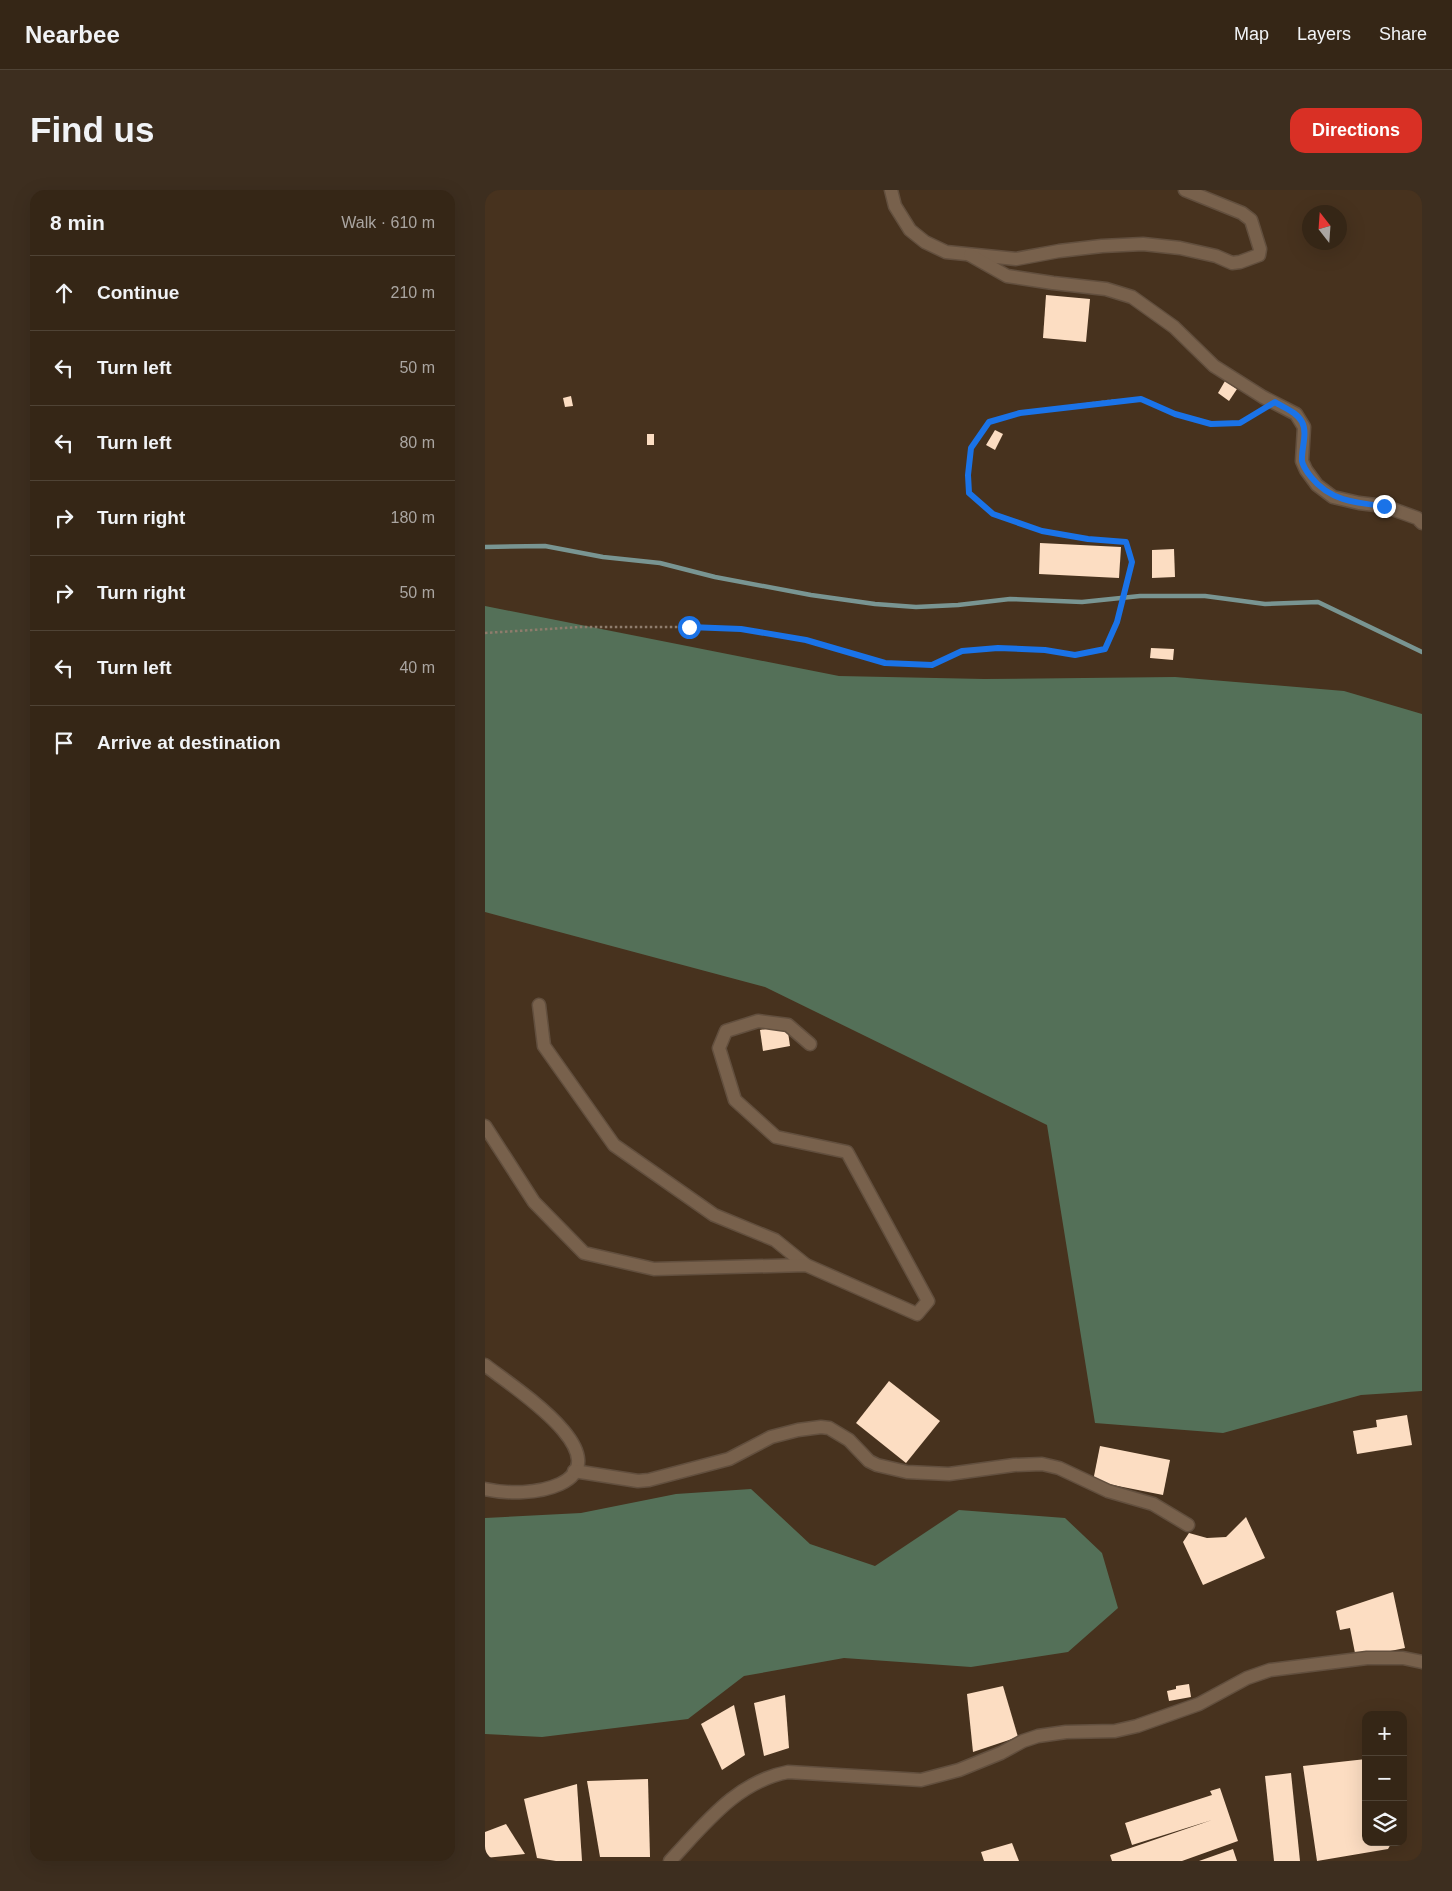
<!DOCTYPE html>
<html lang="en">
<head>
<meta charset="utf-8">
<style>
  :root { --surface:#352616; --page:#3d2e1f; --text:#f1f3f6; --muted:#aaa5a1; --line:#4f4335; --accent:#d93025 }
  body { margin:0; font-family:Helvetica,sans-serif; background:var(--page); color:var(--text) }
  .controls { position:absolute; right:15px; bottom:15px; display:grid; overflow:hidden; border-radius:10px; box-shadow:0 5px 20px #0002 }
  .controls button { width:45px; height:45px; display:grid; place-items:center; padding:0; border:0; border-bottom:1px solid var(--line); background:var(--surface); color:var(--text); font:25px sans-serif }
  .compass { position:absolute; left:817px; top:15px; width:45px; height:45px; border-radius:50%; background:var(--surface); box-shadow:0 5px 20px #0002; rotate:343deg }
  .stop { position:absolute; width:15px; height:15px; margin:-11px; border:4px solid #1a73e8; border-radius:50%; background:#fff }
  .stop.end { background:#1a73e8; border-color:#fff; box-shadow:0 1px 5px #0008 }
  .list { margin:0; padding:0; list-style:none }
  h2 { display:flex; justify-content:space-between; align-items:center; height:65px; margin:0; padding:0 20px; font-size:21px }
  h2 small { font-size:16px; font-weight:400; color:var(--muted) }
  .list li { display:grid; grid-template-columns:32px 1fr auto; gap:15px; align-items:center; box-sizing:border-box; height:75px; padding:0 20px; border-top:1px solid var(--line) }
  .list b { display:block; font-size:19px; white-space:nowrap }
  .list em { font-size:16px; font-style:normal; color:var(--muted) }
  .icon { flex:none; width:28px; height:28px; fill:none; stroke:currentColor; stroke-width:2; stroke-linecap:round; stroke-linejoin:round }
  .map { position:relative; flex:none; width:937px; height:1671px; overflow:hidden; border-radius:15px }
  header { display:flex; align-items:center; gap:30px; box-sizing:border-box; height:70px; padding:0 25px; background:var(--surface); border-bottom:1px solid var(--line) }
  header strong { font-size:24px }
  nav { display:flex; gap:28px; margin-inline-start:auto; font-size:18px }
  .intro { display:flex; align-items:center; justify-content:space-between; box-sizing:border-box; height:120px; padding:0 30px }
  h1 { margin:0; font-size:35px }
  .button { padding:12px 22px; border-radius:15px; background:var(--accent); color:#fff; font-size:18px; font-weight:700 }
  main { display:flex; gap:30px; padding:0 30px }
  aside { flex:1; background:var(--surface); border-radius:15px; box-shadow:0 5px 20px #0002 }
  .map>svg:first-child { display:block }
  .forest { fill:#547058 }
  .lines { fill:none; stroke-linecap:round; stroke-linejoin:round }
  .stream { stroke:#799592; stroke-width:4.5 }
  .building { fill:#fcddc2 }
  .minor-casing { stroke:#624f3e; stroke-width:15 }
  .path { stroke:#8e7c6c; stroke-width:2.5; stroke-dasharray:2.5 2.5; stroke-linecap:butt }
  .minor { stroke:#78614c; stroke-width:12 }
  .route { stroke:#1a73e8; stroke-width:6 }
</style>
</head>
<body>
<header>
<strong>Nearbee</strong>
<nav><a>Map</a><a>Layers</a><a>Share</a></nav>
</header>
<div class="intro"><h1>Find us</h1><a class="button">Directions</a></div>
<main>
<aside>
<h2>8 min<small>Walk · 610 m</small></h2>
<ul class="list">
<li><svg class="icon" aria-label="ahead" viewBox="0 0 24 24"><path d="M12 20V5M6 11l6-6 6 6"/></svg><div><b>Continue</b></div><em>210 m</em></li>
<li><svg class="icon" aria-label="left" viewBox="0 0 24 24"><path d="M17 20v-9H6M10 6l-5 5 5 5"/></svg><div><b>Turn left</b></div><em>50 m</em></li>
<li><svg class="icon" aria-label="left" viewBox="0 0 24 24"><path d="M17 20v-9H6M10 6l-5 5 5 5"/></svg><div><b>Turn left</b></div><em>80 m</em></li>
<li><svg class="icon" aria-label="right" viewBox="0 0 24 24"><path d="M7 20v-9h11M14 6l5 5-5 5"/></svg><div><b>Turn right</b></div><em>180 m</em></li>
<li><svg class="icon" aria-label="right" viewBox="0 0 24 24"><path d="M7 20v-9h11M14 6l5 5-5 5"/></svg><div><b>Turn right</b></div><em>50 m</em></li>
<li><svg class="icon" aria-label="left" viewBox="0 0 24 24"><path d="M17 20v-9H6M10 6l-5 5 5 5"/></svg><div><b>Turn left</b></div><em>40 m</em></li>
<li><svg class="icon" aria-label="arrive" viewBox="0 0 24 24"><path d="M6 21V4h12l-3 4 3 4H6"/></svg><div><b>Arrive at destination</b></div></li>
</ul>
</aside>
<div class="map">
<svg width="937" height="1671" viewBox="0 0 937 1671">
  <rect width="100%" height="100%" fill="#47321e"/>
  <g class="forest">
    <polygon points="0,416 354,486 499,489 690,487 859,501 937,524 937,1201 876,1205 738,1243 610,1233 562,935 280,797 0,722"/>
    <polygon points="266,1299 325,1354 390,1376 474,1320 580,1328 617,1363 633,1418 583,1462 486,1477 359,1468 259,1486 203,1529 57,1547 0,1544 0,1328 96,1323 191,1304"/>
  </g>
  <g class="lines">
    <polyline class="stream" points="0,357 60,356 118,367 175,373 230,387 326,405 390,414 431,417 473,415 525,409 597,412 655,406 720,406 780,414 833,412 937,462"/>
  </g>
  <g class="building">
    <polygon points="561,105 605,109 601,152 558,148"/>
    <polygon points="740,191 752,199 744,211 733,203"/>
    <polygon points="86,206 88,216 80,217 78,208"/>
    <polygon points="510,240 518,244 510,260 501,255"/>
    <rect x="162" y="244" width="7" height="11"/>
    <polygon points="555,353 636,357 634,388 554,384"/>
    <polygon points="689,359 690,387 667,388 667,360"/>
    <polygon points="666,458 689,459 688,470 665,468"/>
    <polygon points="302,835 305,856 278,861 275,840"/>
    <polygon points="404,1191 455,1231 421,1273 371,1233"/>
    <polygon points="922,1225 927,1255 872,1264 868,1241 892,1237 891,1230"/>
    <polygon points="615,1256 685,1270 678,1305 608,1291"/>
    <polygon points="761,1327 780,1368 718,1395 698,1352 704,1343 722,1348 741,1347"/>
    <polygon points="908,1402 920,1458 871,1468 865,1438 855,1440 851,1421"/>
    <polygon points="704,1494 706,1507 684,1511 682,1501 691,1499 691,1496"/>
    <polygon points="518,1496 533,1547 488,1562 482,1504"/>
    <polygon points="300,1505 304,1558 279,1566 269,1513"/>
    <polygon points="249,1515 260,1565 237,1580 216,1534"/>
    <polygon points="881,1569 881,1652 907,1652 903,1659 832,1671 818,1576"/>
    <polygon points="806,1583 815,1671 789,1671 780,1586"/>
    <polygon points="163,1589 165,1667 115,1667 102,1591"/>
    <polygon points="92,1594 97,1671 71,1671 52,1668 39,1609"/>
    <polygon points="735,1598 753,1651 697,1671 627,1671 625,1665 727,1630 647,1655 640,1633 727,1605 725,1601"/>
    <polygon points="21,1634 40,1664 0,1668 0,1642"/>
    <polygon points="527,1653 534,1671 499,1671 496,1662"/>
    <polygon points="748,1659 752,1671 714,1671"/>
  </g>
  <g class="lines">
    <g class="minor-casing">
      <g id="minor">
        <polyline points="406,0 410,16 425,40 440,52 461,62 531,69 574,61 617,56 658,54 695,58 731,66 747,73 755,72 774,65 775,59 766,30 757,23 700,0"/>
        <polyline points="485,65 522,86 568,93 621,99 647,107 689,137 729,176 778,207 811,224 819,237 817,271 821,280 832,295 848,307 874,313 899,316 932,328 937,333"/>
        <polyline points="54,815 59,856 129,955 229,1025 290,1050 321,1075"/>
        <polyline points="0,936 49,1012 99,1063 169,1079 321,1075 432,1124 443,1111 362,962 291,947 250,910 234,858 241,841 273,831 303,835 325,854"/>
        <path d="M0,1175C22,1193 137,1265 75,1294C53,1304 23,1304 0,1299"/>
        <polyline points="89,1281 153,1291 164,1290 244,1269 286,1247 313,1240 336,1237 344,1238 364,1250 384,1271 392,1275 422,1282 464,1284 529,1275 557,1274 574,1278 623,1301 668,1314 703,1335"/>
        <path d="M185,1671C220,1634 251,1592 303,1582L436,1590L474,1580L516,1563L538,1551L553,1546L581,1542L630,1541L652,1536L714,1514L762,1488L785,1480L882,1468H918L937,1472"/>
      </g>
    </g>
    <polyline class="path" points="0,443 95,437 204,437 256,439 321,450 400,473 447,475 477,461 513,458 560,460 590,465 620,459 632,432 647,372 641,353 603,349 557,341 508,324 484,303 483,285 486,258 504,232 535,223 624,211 657,209 690,224 726,234 755,233 775,221"/>
    <use href="#minor" class="minor"/>
  </g>
  <g class="lines">
    <path class="route" d="M204,437L256,439L321,450L400,473L447,475L477,461L513,458L560,460L590,465L620,459L632,432L647,372L641,352L603,349L557,341L508,324L484,303L483,285L486,258L504,232L535,223L656,209L690,224L726,234L755,233L790,212C799,218 812,222 817,232C823,243 816,259 817,271C818,277 822,282 826,287C845,311 871,313 899,316"/>
  </g>
</svg>
<div class="controls">
<button>+</button>
<button>−</button>
<button><svg class="icon" aria-label="layers" viewBox="0 0 24 24"><path d="M12 4l9 5-9 5-9-5zM3 14l9 5 9-5"/></svg></button>
</div>
<svg class="compass" viewBox="-18 -18 36 36"><path d="M0-13l5 13h-10z" fill="#e53935"/><path d="M0 13l5-13h-10z" fill="#aaa5a1"/></svg>
<div class="stop" style="left:204px;top:437px"></div>
<div class="stop end" style="left:899px;top:316px"></div>
</div>
</main>
</body>
</html>
